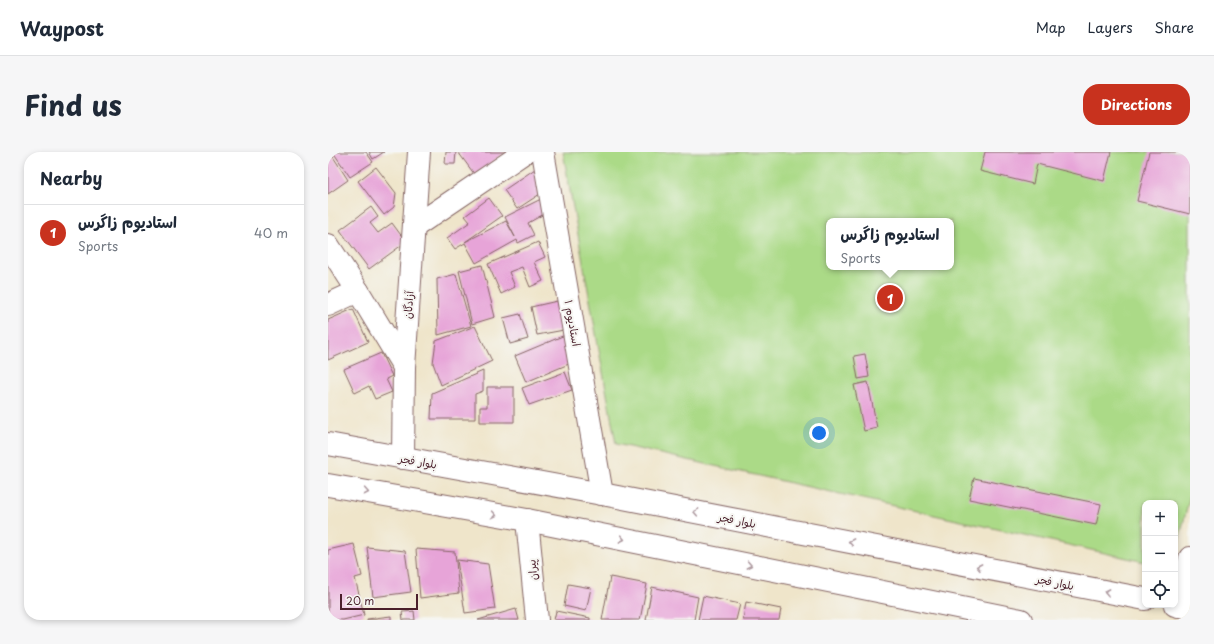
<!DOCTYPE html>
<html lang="en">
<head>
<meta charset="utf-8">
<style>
  :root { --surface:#fff; --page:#f6f6f7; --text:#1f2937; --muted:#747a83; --line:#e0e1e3; --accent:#c8321e }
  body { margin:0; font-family:"Playpen Sans","Playpen Sans Arabic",sans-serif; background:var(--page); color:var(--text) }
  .controls { position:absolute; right:12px; bottom:12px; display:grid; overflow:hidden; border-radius:8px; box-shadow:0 2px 6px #0003 }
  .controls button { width:36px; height:36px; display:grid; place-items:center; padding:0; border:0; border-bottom:1px solid var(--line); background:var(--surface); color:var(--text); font:20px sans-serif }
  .scale { position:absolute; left:12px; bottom:10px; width:78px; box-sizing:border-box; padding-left:4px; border:2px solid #4a1f2b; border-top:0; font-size:11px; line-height:14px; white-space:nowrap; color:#4a1f2b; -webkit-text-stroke:3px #f6f6f2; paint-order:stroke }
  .you { position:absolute; left:491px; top:281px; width:14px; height:14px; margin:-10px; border:3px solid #fff; border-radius:50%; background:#1a73e8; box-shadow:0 0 0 6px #1a73e833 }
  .badge { display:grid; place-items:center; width:26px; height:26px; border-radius:50%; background:var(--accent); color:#fff; font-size:13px; font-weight:700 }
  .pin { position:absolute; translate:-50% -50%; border:2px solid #fff; box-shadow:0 1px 4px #0006 }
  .popup { position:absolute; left:498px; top:66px; width:128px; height:52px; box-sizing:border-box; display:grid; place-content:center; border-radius:8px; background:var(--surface); filter:drop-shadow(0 1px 3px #0005); font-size:13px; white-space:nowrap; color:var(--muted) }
  .popup b { font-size:15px; color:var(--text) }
  .popup::after { content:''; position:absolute; left:50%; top:100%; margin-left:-8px; border:8px solid transparent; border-top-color:var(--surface) }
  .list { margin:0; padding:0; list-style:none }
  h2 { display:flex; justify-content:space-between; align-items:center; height:52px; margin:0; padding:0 16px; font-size:17px }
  h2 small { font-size:13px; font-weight:400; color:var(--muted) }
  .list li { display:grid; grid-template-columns:26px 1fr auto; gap:12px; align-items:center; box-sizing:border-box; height:56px; padding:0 16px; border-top:1px solid var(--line) }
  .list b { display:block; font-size:15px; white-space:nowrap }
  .list p { margin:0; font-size:13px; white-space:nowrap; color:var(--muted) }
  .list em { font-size:13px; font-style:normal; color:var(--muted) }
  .icon { flex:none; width:22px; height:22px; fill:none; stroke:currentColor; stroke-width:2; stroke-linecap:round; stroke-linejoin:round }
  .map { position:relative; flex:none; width:862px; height:468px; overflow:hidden; border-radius:16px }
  header { display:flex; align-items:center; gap:24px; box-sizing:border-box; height:56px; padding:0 20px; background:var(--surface); border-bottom:1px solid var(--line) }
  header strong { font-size:19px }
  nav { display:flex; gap:22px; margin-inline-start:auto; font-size:14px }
  .intro { display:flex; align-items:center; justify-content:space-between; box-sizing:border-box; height:96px; padding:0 24px }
  h1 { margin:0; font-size:28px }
  .button { padding:10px 18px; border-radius:16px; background:var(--accent); color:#fff; font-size:14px; font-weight:700 }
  main { display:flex; gap:24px; padding:0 24px }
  aside { flex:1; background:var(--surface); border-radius:16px; box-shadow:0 2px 6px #0003 }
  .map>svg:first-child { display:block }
  .green { fill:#abda87; stroke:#7a7c59; fill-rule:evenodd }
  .building { fill:#e7a4d8 }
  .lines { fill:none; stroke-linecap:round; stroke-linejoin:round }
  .minor-casing { stroke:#846463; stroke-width:24 }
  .major-casing { stroke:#846463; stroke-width:24 }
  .minor { stroke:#fff; stroke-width:22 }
  .major { stroke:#fff; stroke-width:22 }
  .oneway { stroke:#ae9aa0 }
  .labels { text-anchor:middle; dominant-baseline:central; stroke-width:4; stroke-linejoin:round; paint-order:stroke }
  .street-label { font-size:11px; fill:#4a1f2b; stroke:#f6f6f2 }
</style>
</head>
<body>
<header>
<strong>Waypost</strong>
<nav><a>Map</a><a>Layers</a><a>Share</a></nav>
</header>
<div class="intro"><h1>Find us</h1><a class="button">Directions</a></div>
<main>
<aside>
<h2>Nearby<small></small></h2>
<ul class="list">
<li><span class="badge">1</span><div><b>استادیوم زاگرس</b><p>Sports</p></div><em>40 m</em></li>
</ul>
</aside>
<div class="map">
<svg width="862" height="468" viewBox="0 0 862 468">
  <rect width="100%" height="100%" fill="#f6f6f2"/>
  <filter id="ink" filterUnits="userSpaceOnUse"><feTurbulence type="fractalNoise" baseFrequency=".025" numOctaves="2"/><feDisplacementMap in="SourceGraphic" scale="8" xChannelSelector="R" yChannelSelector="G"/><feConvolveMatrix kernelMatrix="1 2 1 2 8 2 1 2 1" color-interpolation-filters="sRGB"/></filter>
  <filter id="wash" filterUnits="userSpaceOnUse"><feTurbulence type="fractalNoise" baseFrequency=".012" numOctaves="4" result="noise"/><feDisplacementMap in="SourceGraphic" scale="16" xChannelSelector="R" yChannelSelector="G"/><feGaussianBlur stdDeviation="0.9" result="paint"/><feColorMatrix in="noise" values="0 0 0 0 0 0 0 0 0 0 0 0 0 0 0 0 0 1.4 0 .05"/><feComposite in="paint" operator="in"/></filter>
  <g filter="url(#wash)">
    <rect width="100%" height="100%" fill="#efe5ca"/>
    <path class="green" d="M235,0H862V343L847,406V351H817V410L288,292ZM501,69H623V115H501Z"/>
    <g id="blocks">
      <g class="building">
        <polygon points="0,0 2,0 20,28 0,42"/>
        <polygon points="5,0 38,0 45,10 22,25"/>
        <polygon points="41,0 56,0 45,7"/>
        <polygon points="118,0 128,0 127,12 117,12"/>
        <polygon points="130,0 177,0 147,23"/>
        <polygon points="657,0 783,0 776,29 709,12 705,32 652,19"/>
        <polygon points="821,0 862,0 862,62 809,49"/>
        <polygon points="48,15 68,41 66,55 56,63 30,29"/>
        <polygon points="207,17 212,42 189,57 176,38"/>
        <polygon points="161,46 174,64 137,90 178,69 187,85 177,65 213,47 216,62 200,71 206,83 190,91 189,88 148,111 137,91 127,97 119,86 142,70 137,64"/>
        <polygon points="43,55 50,65 42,71 50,81 64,71 78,90 41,117 12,78"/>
        <polygon points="210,90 217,105 206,110 215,129 202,135 194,115 181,120 187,135 173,142 160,112"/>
        <polygon points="154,113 167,165 144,172 131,119"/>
        <polygon points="128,122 143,174 110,183 109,127"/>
        <polygon points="229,149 236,178 209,183 203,155"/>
        <polygon points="25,157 40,190 0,208 0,168"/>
        <polygon points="192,162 200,187 182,192 175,166"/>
        <polygon points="147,174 164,209 113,233 105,211 108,189"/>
        <polygon points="237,183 248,209 198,230 187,204"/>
        <polygon points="53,201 64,224 58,227 64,240 47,247 41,234 27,241 16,217"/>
        <polygon points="537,202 541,225 530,227 526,204"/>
        <polygon points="155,219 155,239 147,242 147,267 103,267 104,241"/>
        <polygon points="237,220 244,238 201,253 194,236"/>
        <polygon points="540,230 549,276 536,279 526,233"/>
        <polygon points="159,235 186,235 186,270 152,270 152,255 159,255"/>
        <polygon points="646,326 773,352 768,373 641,347"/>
        <polygon points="26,392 34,424 27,426 36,463 15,468 0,468 0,398"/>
        <polygon points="39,395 77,399 83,440 45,445"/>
        <polygon points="88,397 127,400 131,441 92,446"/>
        <polygon points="129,408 160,412 167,457 137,461"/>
        <polygon points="282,425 319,432 312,468 274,468"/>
        <polygon points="240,432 263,436 258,459 236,454"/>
        <polygon points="324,435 370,445 366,468 318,468"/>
        <polygon points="375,444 412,452 408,468 370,468"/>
        <polygon points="418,450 453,457 451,468 415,468"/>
        <polygon points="188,457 191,468 150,468"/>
        <polygon points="86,459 87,468 75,468 74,460"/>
        <polygon points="228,459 262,466 262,468 226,468"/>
        <polygon points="63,464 63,468 39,468 39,467"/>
      </g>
    </g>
  </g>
  <g filter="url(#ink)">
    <use href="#blocks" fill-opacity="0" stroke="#846463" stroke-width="1"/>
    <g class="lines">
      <g class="minor-casing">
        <g id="minor">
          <polyline points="215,0 274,342"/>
          <polyline points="86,75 197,0"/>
          <polyline points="0,93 30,139 76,215"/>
          <polyline points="0,153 30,139"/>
          <polyline points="75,306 76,215 91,0"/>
          <polyline points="199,368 209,468"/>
          <polyline points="851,454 862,406"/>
        </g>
      </g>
      <g class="major-casing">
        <g id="major">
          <polyline points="0,292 274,342 817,447"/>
          <polyline points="0,333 199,368 693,468"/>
          <polyline points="847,453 862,456"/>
        </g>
      </g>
      <use href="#minor" class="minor"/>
      <use href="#major" class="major"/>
    </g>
    <defs><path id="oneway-chevron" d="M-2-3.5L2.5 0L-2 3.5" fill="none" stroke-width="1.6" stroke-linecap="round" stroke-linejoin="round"/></defs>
    <g class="oneway">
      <use href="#oneway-chevron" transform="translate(38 340) rotate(10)"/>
      <use href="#oneway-chevron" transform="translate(368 360) rotate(-169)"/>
      <use href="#oneway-chevron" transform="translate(166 363) rotate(10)"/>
      <use href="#oneway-chevron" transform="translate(294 387) rotate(11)"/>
      <use href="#oneway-chevron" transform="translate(523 390) rotate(-169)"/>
      <use href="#oneway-chevron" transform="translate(421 413) rotate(11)"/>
      <use href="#oneway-chevron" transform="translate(651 415) rotate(-169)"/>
      <use href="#oneway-chevron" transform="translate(779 440) rotate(-169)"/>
    </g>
  </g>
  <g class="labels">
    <g class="street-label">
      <text transform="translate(80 153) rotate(-86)">آزادگان</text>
      <text transform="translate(245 171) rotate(80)">استادیوم ۱</text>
      <text transform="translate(90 309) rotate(10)">بلوار فجر</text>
      <text transform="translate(409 368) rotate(11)">بلوار فجر</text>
      <text transform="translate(204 418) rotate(-96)">پیران</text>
      <text transform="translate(727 430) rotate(11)">بلوار فجر</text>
    </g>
  </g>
</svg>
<div class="controls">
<button>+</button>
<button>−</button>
<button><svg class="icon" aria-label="locate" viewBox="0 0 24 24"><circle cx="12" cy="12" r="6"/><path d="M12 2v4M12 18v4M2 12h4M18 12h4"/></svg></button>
</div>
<div class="scale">20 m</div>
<div class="you"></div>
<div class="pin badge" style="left:562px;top:146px">1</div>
<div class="popup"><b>استادیوم زاگرس</b>Sports</div>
</div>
</main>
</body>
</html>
